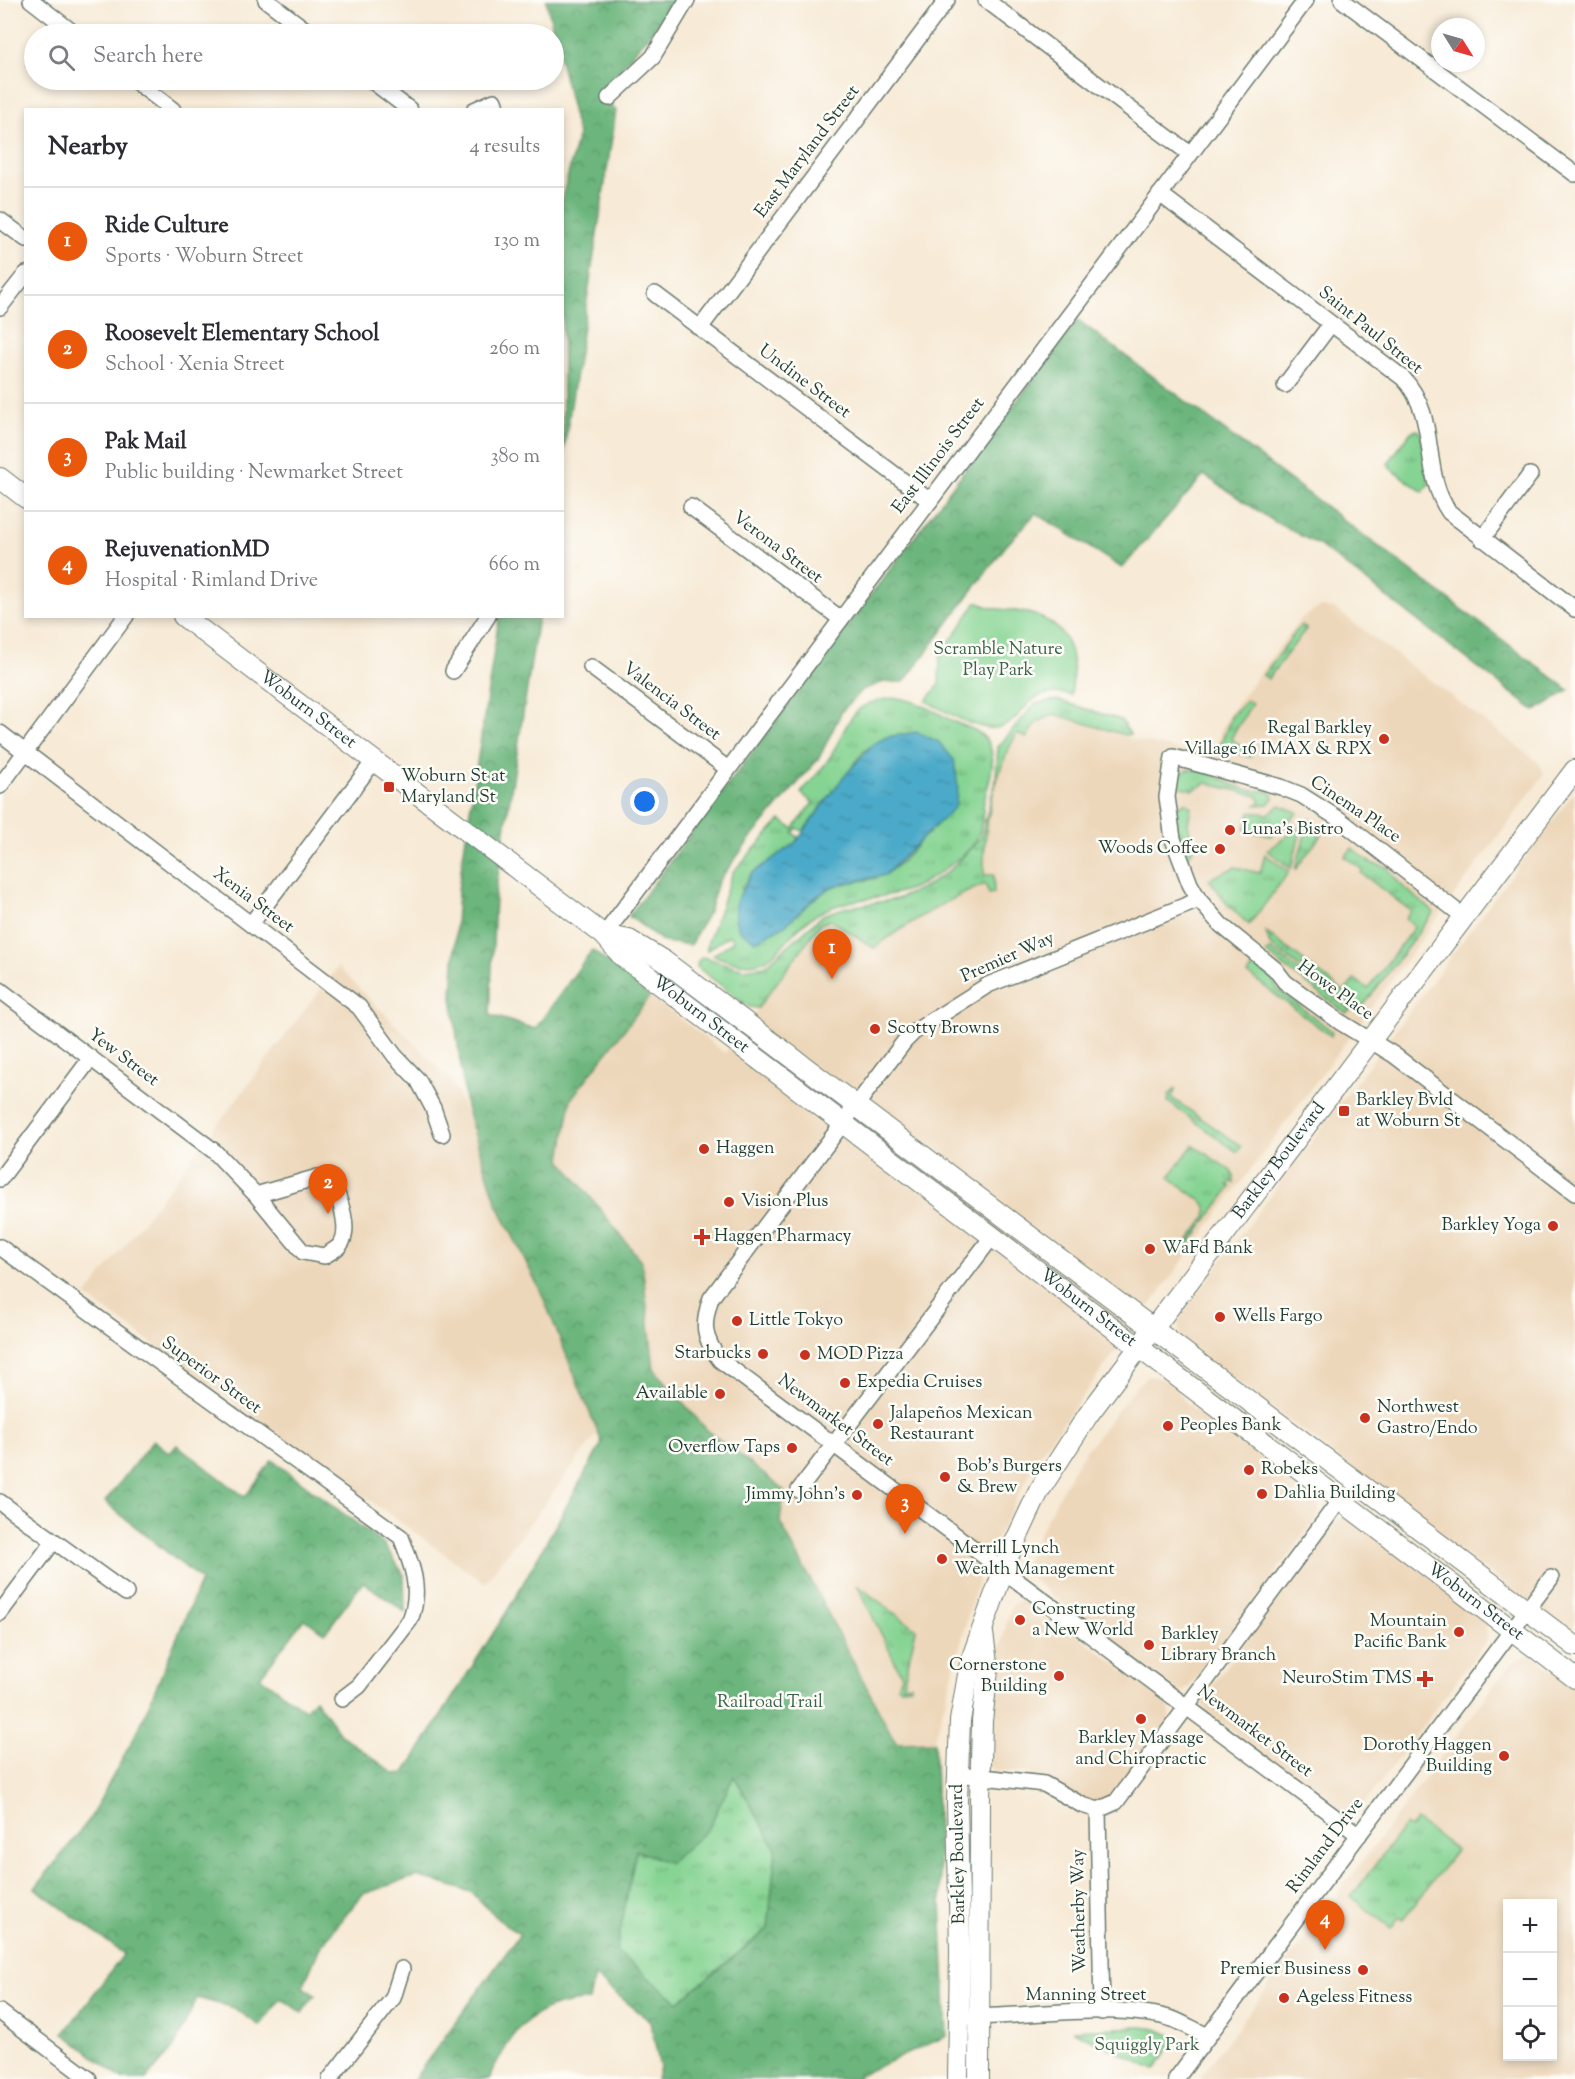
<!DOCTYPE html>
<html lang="en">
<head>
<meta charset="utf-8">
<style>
  :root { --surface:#fff; --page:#f7f7f7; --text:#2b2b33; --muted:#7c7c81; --line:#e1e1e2; --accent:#ea580c }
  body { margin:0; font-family:"Sorts Mill Goudy",serif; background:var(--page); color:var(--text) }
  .controls { position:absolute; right:18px; bottom:18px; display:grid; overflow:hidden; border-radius:0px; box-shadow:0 3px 9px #0003 }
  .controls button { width:54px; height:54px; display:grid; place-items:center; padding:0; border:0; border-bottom:2px solid var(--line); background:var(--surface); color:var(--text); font:30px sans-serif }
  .compass { position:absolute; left:1431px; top:18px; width:54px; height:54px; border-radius:50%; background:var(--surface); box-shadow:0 3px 9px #0003; rotate:127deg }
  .you { position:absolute; left:645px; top:802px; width:21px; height:21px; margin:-15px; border:4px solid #fff; border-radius:50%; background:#1a73e8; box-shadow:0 0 0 9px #1a73e833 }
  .badge { display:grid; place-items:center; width:39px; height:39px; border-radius:50%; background:var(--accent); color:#fff; font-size:20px; font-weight:700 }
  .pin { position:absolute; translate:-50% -50px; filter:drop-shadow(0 2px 3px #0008) }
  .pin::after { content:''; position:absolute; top:32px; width:21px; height:18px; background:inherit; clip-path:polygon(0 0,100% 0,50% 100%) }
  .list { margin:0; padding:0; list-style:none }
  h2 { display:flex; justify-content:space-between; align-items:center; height:78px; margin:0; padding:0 24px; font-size:26px }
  h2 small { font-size:20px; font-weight:400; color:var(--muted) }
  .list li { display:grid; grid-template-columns:39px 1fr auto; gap:18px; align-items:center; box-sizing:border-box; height:108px; padding:0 24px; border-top:2px solid var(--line) }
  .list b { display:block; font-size:22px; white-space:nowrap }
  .list p { margin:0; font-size:20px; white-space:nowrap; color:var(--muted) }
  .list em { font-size:20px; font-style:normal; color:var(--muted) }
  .icon { flex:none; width:33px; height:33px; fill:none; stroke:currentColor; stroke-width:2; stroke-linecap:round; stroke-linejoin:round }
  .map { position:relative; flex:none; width:1575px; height:2079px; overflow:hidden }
  .search { position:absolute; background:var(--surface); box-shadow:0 3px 9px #0003; left:24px; top:24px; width:540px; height:66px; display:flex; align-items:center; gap:15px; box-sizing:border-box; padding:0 21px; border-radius:33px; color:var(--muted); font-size:22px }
  .panel { position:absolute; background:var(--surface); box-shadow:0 3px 9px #0003; left:24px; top:108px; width:540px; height:510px; border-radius:0px }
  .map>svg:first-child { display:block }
  .built { fill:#edd7ba; fill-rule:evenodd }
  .grass { fill:url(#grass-tufts); stroke:#528864; stroke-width:1.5; fill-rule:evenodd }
  .forest { fill:url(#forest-crowns); stroke:#467a58; stroke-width:1.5; fill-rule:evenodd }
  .park { fill:#86d493; stroke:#528864; stroke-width:1.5 }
  .water { fill:url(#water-ripples); stroke:#35747e; stroke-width:1.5 }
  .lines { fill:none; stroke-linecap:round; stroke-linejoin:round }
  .minor-casing { stroke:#6b7a6d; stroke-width:18 }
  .major-casing { stroke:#6b7a6d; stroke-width:22 }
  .minor { stroke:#fff; stroke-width:15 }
  .major { stroke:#fff; stroke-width:20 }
  .poi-dot { fill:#c8321e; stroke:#fdfcf7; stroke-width:2 }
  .labels { text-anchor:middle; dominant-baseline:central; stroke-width:5; stroke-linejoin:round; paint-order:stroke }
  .street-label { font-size:18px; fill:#1f3d34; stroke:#fdfcf7 }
  .park-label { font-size:18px; fill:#39634c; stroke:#fdfcf7 }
  .poi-label { font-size:18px; fill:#1f3d34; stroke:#fdfcf7; text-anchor:start }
</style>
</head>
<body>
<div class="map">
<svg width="1575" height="2079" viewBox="0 0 1575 2079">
  <defs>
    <pattern id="grass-tufts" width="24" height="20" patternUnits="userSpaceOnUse" patternTransform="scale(1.5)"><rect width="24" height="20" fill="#86d493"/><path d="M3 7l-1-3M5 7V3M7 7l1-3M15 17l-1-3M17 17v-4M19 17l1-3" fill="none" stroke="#6dad79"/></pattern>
    <pattern id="forest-crowns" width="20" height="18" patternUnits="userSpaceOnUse" patternTransform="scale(1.5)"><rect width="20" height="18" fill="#6cb67d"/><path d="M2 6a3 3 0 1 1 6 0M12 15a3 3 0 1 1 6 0" fill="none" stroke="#589567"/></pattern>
    <pattern id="water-ripples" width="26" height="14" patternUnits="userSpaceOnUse" patternTransform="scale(1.5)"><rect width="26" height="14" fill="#4baac9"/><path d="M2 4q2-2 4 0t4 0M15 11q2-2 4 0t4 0" fill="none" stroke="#3e8ca4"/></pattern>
  </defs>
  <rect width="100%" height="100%" fill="#fdfcf7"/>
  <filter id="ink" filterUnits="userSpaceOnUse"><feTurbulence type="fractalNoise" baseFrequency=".0167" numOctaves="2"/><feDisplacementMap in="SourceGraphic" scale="12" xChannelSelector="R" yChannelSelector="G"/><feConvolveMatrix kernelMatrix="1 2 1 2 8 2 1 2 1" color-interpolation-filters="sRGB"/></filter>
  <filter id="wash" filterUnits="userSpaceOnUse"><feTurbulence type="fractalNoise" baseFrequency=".008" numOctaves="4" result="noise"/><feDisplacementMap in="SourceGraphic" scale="24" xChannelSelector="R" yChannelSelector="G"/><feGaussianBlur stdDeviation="1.35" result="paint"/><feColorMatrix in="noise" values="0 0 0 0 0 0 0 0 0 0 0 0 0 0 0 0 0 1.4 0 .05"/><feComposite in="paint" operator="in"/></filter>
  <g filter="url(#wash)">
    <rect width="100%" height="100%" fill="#f7ead6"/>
    <g class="built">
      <polygon points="1321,607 1335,609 1342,614 1537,761 1543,770 1543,776 1039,1455 981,1569 934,1742 896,1743 780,1522 783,1490 706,1429 654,1369 642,1262 561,1160 571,1099 650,996 725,1053 820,924 831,920 874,947 900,928 959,895 986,884 989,894 996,890 994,875 984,875 984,851 989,807 1000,771 1018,733 1026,737 1043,717 1058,714 1133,739 1192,753 1217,747 1221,730 1229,714 1301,618"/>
      <polygon points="1575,791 1575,1638 1181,1339 1178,1326 1181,1315"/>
      <polygon points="338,967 453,1082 599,1431 485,1583 86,1296"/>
      <polygon points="1149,1376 1165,1379 1176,1387 1185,1402 1242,1445 1255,1446 1273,1459 1290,1481 1317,1501 1320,1509 1319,1516 1189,1687 1183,1692 1176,1689 1081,1619 1032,1579 1026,1571 1026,1562 1041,1529 1076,1464 1137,1385"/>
      <polygon points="1345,1517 1353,1520 1484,1618 1488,1635 1484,1644 1362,1807 1352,1814 1339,1812 1208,1712 1203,1705 1205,1695 1337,1520"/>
      <polygon points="1020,1600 1031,1600 1166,1702 1170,1711 1169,1720 1110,1796 1100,1803 1088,1803 1029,1773 995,1771 988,1766 992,1682 1011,1606"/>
      <path d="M1525,1656H1533L1575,1686V2069L1568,2079H1199L1512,1662ZM1508,1904H1552V2056H1508Z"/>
    </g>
    <g class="grass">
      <polygon points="1417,430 1421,432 1429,485 1423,492 1391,469 1388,463 1411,432"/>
      <polygon points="1301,625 1306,629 1268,679 1263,675"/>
      <path d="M897,698C917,701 933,710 951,720C959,725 968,726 976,731C1003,747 990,778 984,801C982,812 983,826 978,837C972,852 937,875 923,883C891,901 855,895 823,911C773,935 782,984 713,955L733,941L730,935L707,950V945L733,872L781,820L793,829L813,803L801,793C811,781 822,770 830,757C851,722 848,701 897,698ZM917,732C952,746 949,754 958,787C939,814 914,858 885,874C868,884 844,879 828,889C808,901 795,922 773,930L741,888L751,874L796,842L798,837L793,833L797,828L803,831L865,750L887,737Z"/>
      <path d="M1057,700L1121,720L1130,734L1125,735L1054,714L1036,723L1026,738L1017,733C993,777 983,825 984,875H994V893L989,894L985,884C945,901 909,922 874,948L831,920L820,924L758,1008L749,1007L697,967L698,961L703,957L744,969L765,966L823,915L844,908L897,899L925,887L951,869L981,838L996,779L998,747L1035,704Z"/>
      <polygon points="1247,700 1252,704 1231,738 1252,755 1250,757 1225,749 1221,743 1232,715"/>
      <path d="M1187,770C1212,767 1230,788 1253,791C1261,792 1264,789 1271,792L1273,798L1268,804L1256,805L1261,801L1257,796L1207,783L1193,790L1178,786V776Z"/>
      <polygon points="1186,802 1191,807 1188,823 1193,849 1188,858 1179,835 1176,808"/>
      <polygon points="1280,805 1298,813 1271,836 1245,830 1250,812 1268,814"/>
      <polygon points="1309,819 1325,830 1295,870 1309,820"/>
      <polygon points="1302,826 1291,869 1267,850"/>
      <polygon points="1352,848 1371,863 1387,867 1400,884 1434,912 1363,1006 1356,1008 1270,945 1266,932 1344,992 1355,979 1368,989 1415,926 1405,919 1411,911 1361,873 1363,870 1345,857"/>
      <polygon points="1265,854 1289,872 1249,925 1228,905 1209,879 1235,867 1260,873"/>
      <polygon points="1270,949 1351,1010 1346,1013 1266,953"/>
      <polygon points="1259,967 1271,977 1277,989 1332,1031 1331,1036 1248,974 1252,969"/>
      <polygon points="1176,1088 1172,1098 1241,1146 1237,1152 1168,1102 1169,1095"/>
      <polygon points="1193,1145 1230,1170 1234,1176 1234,1183 1231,1182 1228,1185 1231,1187 1187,1247 1179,1253 1206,1217 1207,1210 1204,1203 1169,1177"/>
      <polygon points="857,1585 916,1629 903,1685 911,1684 911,1687 901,1688 897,1685 902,1676"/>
      <polygon points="734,1776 776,1849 768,1929 678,2002 616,1951 636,1850 708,1829"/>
      <polygon points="1416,1820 1456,1850 1403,1920 1399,1917 1391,1928 1351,1897 1405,1825 1410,1828"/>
    </g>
    <g class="forest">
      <polygon points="546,0 677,1 600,93 616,111 563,457 562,199 578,135"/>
      <polygon points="1078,320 1569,690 1535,711 1319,545 1275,522 1204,475 1122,568 1036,513 1005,547 904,682 884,682 862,690 842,711 819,758 750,839 718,882 709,911 690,945 664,942 629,916"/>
      <path d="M499,617H538L495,895L490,1015L535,1029L592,950L650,996L571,1099L561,1160L642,1262L654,1369L706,1429L784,1490L780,1522L896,1743L934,1742L947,2036L859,2075L858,2079H656L660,2068L650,2021L594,1976L589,2001C547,2002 522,2017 502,2054C497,2062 491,2070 490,2079H414L520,1934L506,1926L471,1892L417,1876L363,1894L320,1947L303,1987L315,1995L302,2013L281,1998L260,2026L234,2008L197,1998L175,2046L146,2079H122L64,2033L124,1954L35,1888L89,1820L139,1728L201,1580L105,1502L153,1440L170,1453L177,1445L245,1497L272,1460L384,1544L404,1575L405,1612L363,1582L325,1633L304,1619L260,1677L305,1710L315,1699L341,1735L395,1774L405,1773L509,1608L602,1443L541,1292L497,1204L466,1107L452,997L458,890ZM734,1776L776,1849L768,1929L678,2002L616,1951L636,1850L669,1863L708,1829Z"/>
    </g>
    <g class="park">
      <path d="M977,602C992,610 1005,609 1022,612C1068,620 1078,654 1071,695C1020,684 1027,725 995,728C974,730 944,710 926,701L939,685L940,656Z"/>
      <polygon points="1141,2027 1157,2029 1171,2035 1173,2042 1155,2070 1072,2030"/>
    </g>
    <polygon class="water" points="917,732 939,742 954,760 958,787 955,807 885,875 833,886 816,897 784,926 756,941 740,931 735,919 736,902 751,874 796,842 842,779 873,744 887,737"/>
  </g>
  <g filter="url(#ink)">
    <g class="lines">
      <g class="minor-casing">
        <g id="minor">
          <polyline points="31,0 75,34"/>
          <polyline points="266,0 311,34"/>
          <polyline points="986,0 1190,154"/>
          <polyline points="1342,0 1575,174"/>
          <polyline points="134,80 173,110"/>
          <polyline points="371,80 410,110"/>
          <polyline points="609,98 653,57 687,0"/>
          <polyline points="474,110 494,101 497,110"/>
          <path d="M1160,194L1403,378C1440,418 1420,470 1449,512L1575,609"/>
          <polyline points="0,220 26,239"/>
          <polyline points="655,294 930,501"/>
          <polyline points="0,307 26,274"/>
          <polyline points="700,328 947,0"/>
          <polyline points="1285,385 1331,324"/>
          <polyline points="691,507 841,619"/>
          <polyline points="1482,539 1530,475"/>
          <polyline points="591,667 728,769"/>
          <polyline points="453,671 488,616"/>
          <polyline points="0,733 359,1007 395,1056 418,1080 433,1108 442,1134"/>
          <polyline points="0,786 126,616"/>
          <path d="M1199,900L988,985L914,1032L904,1042L711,1298C702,1324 703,1338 720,1360L1359,1835"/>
          <polyline points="1464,917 1339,819 1301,795 1281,787 1173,757 1167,797 1173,839 1190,884 1199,900 1221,925 1275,969 1285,982 1340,1022 1394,1055 1575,1193"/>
          <polyline points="251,924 374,761"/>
          <polyline points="604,935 1306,0"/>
          <path d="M0,990L214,1151L256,1195L318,1177L333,1183C339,1198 352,1230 340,1245C337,1249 329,1253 324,1256L303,1252L256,1195"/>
          <polyline points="0,1179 91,1058"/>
          <path d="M0,1247L401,1537C412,1565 422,1590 410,1620L359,1686L342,1699"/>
          <polyline points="799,1490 992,1237"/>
          <polyline points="0,1502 126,1593"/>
          <polyline points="0,1613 53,1542"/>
          <polyline points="958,1774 1044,1784 1082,1805 1098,1810 1116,1802 1340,1500"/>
          <polyline points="1098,1810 1102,2012"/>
          <polyline points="0,2012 89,2079"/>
          <path d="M968,2017C1027,2017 1122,2001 1175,2020C1186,2025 1197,2031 1208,2036"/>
          <polyline points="330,2079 393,1998 402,1969"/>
          <polyline points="1176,2079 1551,1578"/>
        </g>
      </g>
      <g class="major-casing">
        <g id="major">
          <polyline points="0,478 26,498"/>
          <path id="s1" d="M183,616L604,935L621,955L1575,1678"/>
          <polyline points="604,935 629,940 664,961 1575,1646"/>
          <path id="s2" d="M958,2079L960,1951L957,1800L960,1721L970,1663L1009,1555L1039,1491L1088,1415L1575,770"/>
          <polyline points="979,2079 980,1800 982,1721 988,1670 983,1633"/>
        </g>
      </g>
      <use href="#minor" class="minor"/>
      <use href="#major" class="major"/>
    </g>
  </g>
  <g class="poi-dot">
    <circle cx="1384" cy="739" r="6"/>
    <rect x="383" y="781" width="12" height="12" rx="3"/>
    <circle cx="1230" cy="830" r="6"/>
    <circle cx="1220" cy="849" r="6"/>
    <circle cx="875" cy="1029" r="6"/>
    <rect x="1338" y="1105" width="12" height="12" rx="3"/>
    <circle cx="704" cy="1149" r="6"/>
    <circle cx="729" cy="1202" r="6"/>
    <circle cx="1553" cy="1226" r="6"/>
    <path d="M699 1228h6v6h6v6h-6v6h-6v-6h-6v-6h6z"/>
    <circle cx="1150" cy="1249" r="6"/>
    <circle cx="1220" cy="1317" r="6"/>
    <circle cx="737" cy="1321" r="6"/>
    <circle cx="763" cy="1354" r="6"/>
    <circle cx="805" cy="1355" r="6"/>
    <circle cx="845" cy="1383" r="6"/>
    <circle cx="720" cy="1394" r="6"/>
    <circle cx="1365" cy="1418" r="6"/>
    <circle cx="878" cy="1424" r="6"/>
    <circle cx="1168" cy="1426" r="6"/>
    <circle cx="792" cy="1448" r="6"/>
    <circle cx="1249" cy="1470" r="6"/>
    <circle cx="945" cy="1477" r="6"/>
    <circle cx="1262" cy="1494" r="6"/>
    <circle cx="857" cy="1495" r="6"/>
    <circle cx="942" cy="1559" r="6"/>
    <circle cx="1020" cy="1620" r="6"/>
    <circle cx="1459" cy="1632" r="6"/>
    <circle cx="1149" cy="1645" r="6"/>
    <circle cx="1059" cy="1676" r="6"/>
    <path d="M1422 1670h6v6h6v6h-6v6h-6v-6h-6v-6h6z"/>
    <circle cx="1141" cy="1719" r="6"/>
    <circle cx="1504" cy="1756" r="6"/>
    <circle cx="1363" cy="1970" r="6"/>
    <circle cx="1284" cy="1998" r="6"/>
  </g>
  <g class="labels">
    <g class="street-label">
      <text transform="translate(808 152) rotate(-53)">East Maryland Street</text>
      <text transform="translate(1370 331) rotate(39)">Saint Paul Street</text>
      <text transform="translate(804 382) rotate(37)">Undine Street</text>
      <text transform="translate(939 456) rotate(-53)">East Illinois Street</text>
      <text transform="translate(777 548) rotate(37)">Verona Street</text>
      <text transform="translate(671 702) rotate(37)">Valencia Street</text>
      <text stroke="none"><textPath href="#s1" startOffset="156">Woburn Street</textPath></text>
      <text transform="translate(1355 810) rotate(34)">Cinema Place</text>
      <text transform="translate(253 901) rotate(37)">Xenia Street</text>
      <text transform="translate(1008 958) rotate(-24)">Premier Way</text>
      <text transform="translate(1335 991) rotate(36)">Howe Place</text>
      <text stroke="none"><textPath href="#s1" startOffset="654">Woburn Street</textPath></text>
      <text transform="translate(123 1058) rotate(37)">Yew Street</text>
      <text stroke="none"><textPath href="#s2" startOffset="1011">Barkley Boulevard</textPath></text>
      <text stroke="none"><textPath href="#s1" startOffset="1140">Woburn Street</textPath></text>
      <text transform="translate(211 1376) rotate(36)">Superior Street</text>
      <text transform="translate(835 1421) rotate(37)">Newmarket Street</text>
      <text stroke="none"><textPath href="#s1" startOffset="1626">Woburn Street</textPath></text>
      <text transform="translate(1254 1732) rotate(37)">Newmarket Street</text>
      <text transform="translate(1326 1846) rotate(-53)">Rimland Drive</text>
      <text transform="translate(959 1854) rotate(-91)">Barkley Boulevard</text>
      <text transform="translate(1080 1911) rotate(-91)">Weatherby Way</text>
      <text x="1086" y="1996">Manning Street</text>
    </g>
    <g class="park-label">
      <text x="998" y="650">Scramble Nature<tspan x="998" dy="21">Play Park</tspan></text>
      <text x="770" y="1703">Railroad Trail</text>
      <text x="1147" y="2046">Squiggly Park</text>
    </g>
    <g class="poi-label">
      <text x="1372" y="729" text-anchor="end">Regal Barkley<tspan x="1372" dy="21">Village 16 IMAX &amp; RPX</tspan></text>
      <text x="401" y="777">Woburn St at<tspan x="401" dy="21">Maryland St</tspan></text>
      <text x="1242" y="830">Luna's Bistro</text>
      <text x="1208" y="849" text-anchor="end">Woods Coffee</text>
      <text x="887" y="1029">Scotty Browns</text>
      <text x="1356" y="1101">Barkley Bvld<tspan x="1356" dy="21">at Woburn St</tspan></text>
      <text x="716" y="1149">Haggen</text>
      <text x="741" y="1202">Vision Plus</text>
      <text x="1541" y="1226" text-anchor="end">Barkley Yoga</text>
      <text x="714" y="1237">Haggen Pharmacy</text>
      <text x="1162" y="1249">WaFd Bank</text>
      <text x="1232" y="1317">Wells Fargo</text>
      <text x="749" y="1321">Little Tokyo</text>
      <text x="751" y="1354" text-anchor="end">Starbucks</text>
      <text x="817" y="1355">MOD Pizza</text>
      <text x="857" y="1383">Expedia Cruises</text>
      <text x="708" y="1394" text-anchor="end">Available</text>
      <text x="1377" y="1408">Northwest<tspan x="1377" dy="21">Gastro/Endo</tspan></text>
      <text x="890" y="1414">Jalapeños Mexican<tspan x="890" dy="21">Restaurant</tspan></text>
      <text x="1180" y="1426">Peoples Bank</text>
      <text x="780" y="1448" text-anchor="end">Overflow Taps</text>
      <text x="957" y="1467">Bob's Burgers<tspan x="957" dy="21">&amp; Brew</tspan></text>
      <text x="1261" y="1470">Robeks</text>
      <text x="1274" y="1494">Dahlia Building</text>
      <text x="845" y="1495" text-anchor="end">Jimmy John's</text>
      <text x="954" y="1549">Merrill Lynch<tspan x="954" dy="21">Wealth Management</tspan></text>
      <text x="1032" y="1610">Constructing<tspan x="1032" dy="21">a New World</tspan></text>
      <text x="1447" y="1622" text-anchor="end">Mountain<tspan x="1447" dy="21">Pacific Bank</tspan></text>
      <text x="1161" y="1635">Barkley<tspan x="1161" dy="21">Library Branch</tspan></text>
      <text x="1047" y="1666" text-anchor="end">Cornerstone<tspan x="1047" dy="21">Building</tspan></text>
      <text x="1412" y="1679" text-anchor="end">NeuroStim TMS</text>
      <text x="1141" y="1739" text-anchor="middle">Barkley Massage<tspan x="1141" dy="21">and Chiropractic</tspan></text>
      <text x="1492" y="1746" text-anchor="end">Dorothy Haggen<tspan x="1492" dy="21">Building</tspan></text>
      <text x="1351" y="1970" text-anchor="end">Premier Business</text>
      <text x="1296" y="1998">Ageless Fitness</text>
    </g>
  </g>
</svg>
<div class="controls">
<button>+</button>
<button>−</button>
<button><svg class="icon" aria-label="locate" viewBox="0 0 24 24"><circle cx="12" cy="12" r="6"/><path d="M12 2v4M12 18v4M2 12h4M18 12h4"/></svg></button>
</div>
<svg class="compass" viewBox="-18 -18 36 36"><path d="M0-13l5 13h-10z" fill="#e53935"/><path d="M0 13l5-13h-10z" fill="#7c7c81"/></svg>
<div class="you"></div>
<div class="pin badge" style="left:832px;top:979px">1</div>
<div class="pin badge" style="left:328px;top:1214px">2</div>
<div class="pin badge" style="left:905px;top:1534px">3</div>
<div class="pin badge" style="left:1325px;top:1950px">4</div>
<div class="search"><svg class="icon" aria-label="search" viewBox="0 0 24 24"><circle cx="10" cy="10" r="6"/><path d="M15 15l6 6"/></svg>Search here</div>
<section class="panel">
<h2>Nearby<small>4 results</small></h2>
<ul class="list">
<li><span class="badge">1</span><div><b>Ride Culture</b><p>Sports · Woburn Street</p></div><em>130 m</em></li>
<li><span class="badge">2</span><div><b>Roosevelt Elementary School</b><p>School · Xenia Street</p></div><em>260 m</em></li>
<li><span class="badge">3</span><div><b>Pak Mail</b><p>Public building · Newmarket Street</p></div><em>380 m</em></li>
<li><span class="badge">4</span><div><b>RejuvenationMD</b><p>Hospital · Rimland Drive</p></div><em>660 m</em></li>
</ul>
</section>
</div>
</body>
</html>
